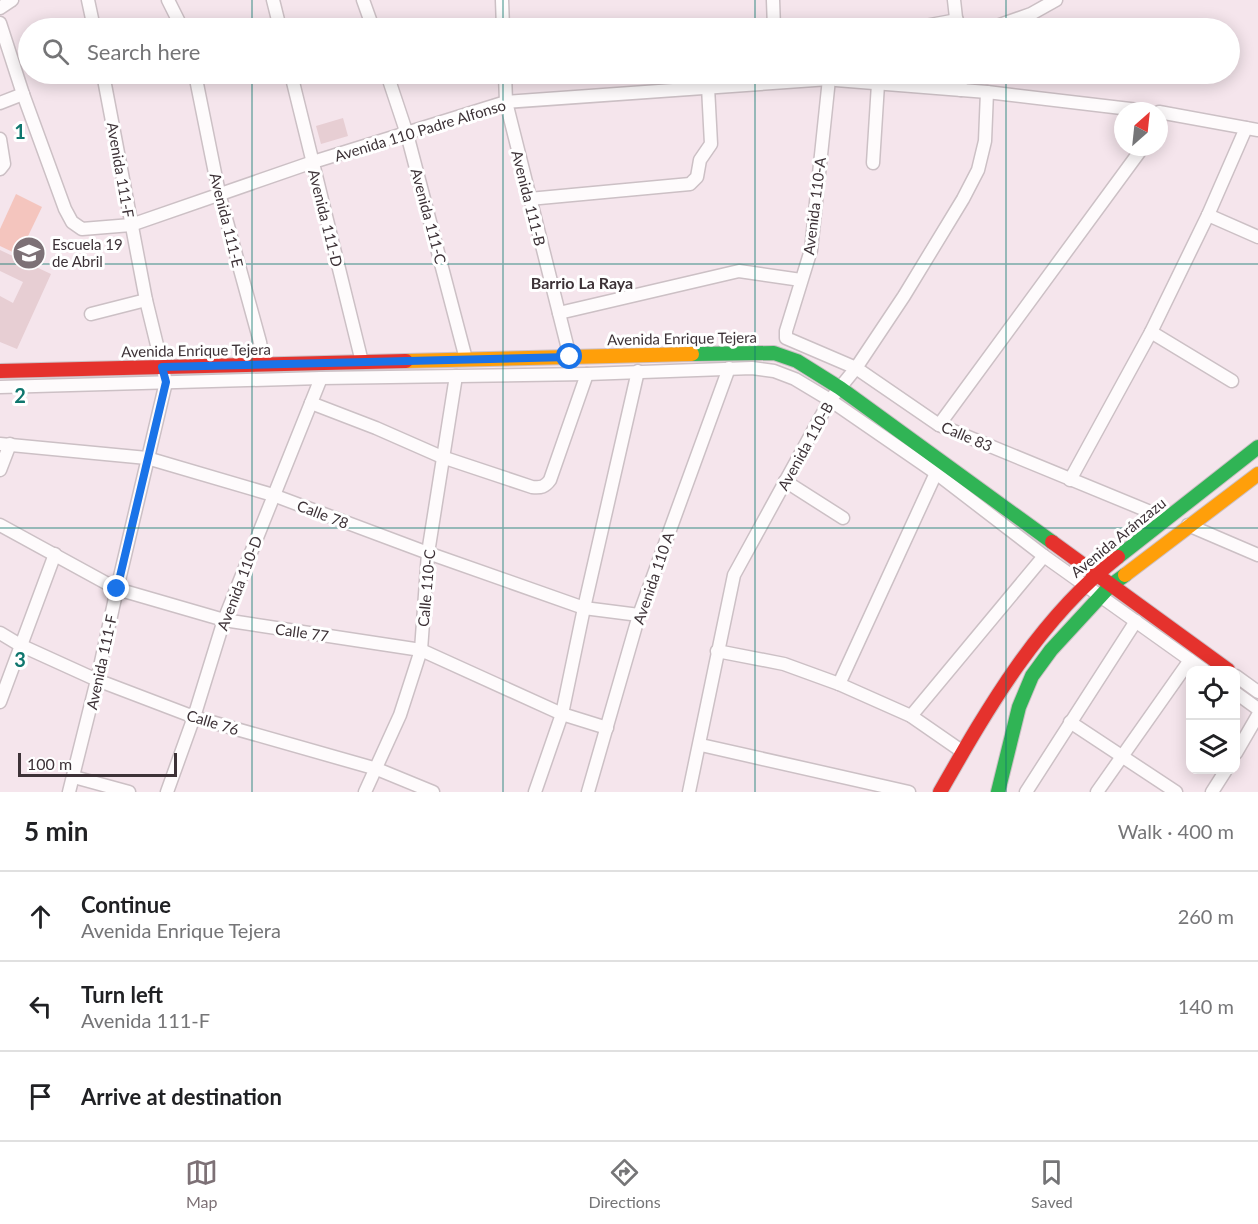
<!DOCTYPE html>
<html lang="en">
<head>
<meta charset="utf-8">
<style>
  :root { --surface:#fff; --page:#f6f6f6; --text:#202124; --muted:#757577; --line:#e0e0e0; --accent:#7d7176 }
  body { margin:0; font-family:Lato,sans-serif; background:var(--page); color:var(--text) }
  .controls { position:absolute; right:18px; bottom:18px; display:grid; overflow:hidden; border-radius:12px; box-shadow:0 3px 15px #0003 }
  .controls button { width:54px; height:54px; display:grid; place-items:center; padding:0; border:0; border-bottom:2px solid var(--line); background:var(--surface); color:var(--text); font:30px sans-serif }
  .compass { position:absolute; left:1114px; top:102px; width:54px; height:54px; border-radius:50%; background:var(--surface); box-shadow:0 3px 15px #0003; rotate:27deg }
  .scale { position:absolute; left:18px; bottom:15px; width:159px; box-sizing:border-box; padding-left:6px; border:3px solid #3d3237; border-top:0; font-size:16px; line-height:21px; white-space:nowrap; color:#3d3237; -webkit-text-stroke:4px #fff; paint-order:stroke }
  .stop { position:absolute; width:18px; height:18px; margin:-14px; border:4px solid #1a73e8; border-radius:50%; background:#fff }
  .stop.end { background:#1a73e8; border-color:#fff; box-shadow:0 2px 6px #0008 }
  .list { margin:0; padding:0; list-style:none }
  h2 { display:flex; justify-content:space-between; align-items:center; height:78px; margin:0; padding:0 24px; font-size:26px }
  h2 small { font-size:20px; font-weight:400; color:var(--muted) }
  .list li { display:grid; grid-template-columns:39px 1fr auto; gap:18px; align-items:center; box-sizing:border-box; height:90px; padding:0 24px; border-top:2px solid var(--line) }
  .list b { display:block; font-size:22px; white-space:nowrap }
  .list p { margin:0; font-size:20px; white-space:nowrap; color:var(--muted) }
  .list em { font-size:20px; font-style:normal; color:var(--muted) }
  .icon { flex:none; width:33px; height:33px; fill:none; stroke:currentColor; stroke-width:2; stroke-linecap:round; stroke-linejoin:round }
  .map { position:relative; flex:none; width:1258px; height:792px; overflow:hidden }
  .search { position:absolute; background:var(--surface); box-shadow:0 3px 15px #0003; left:18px; right:18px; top:18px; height:66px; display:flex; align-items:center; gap:15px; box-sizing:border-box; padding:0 21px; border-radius:33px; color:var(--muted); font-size:22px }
  .sheet { height:348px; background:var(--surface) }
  nav { display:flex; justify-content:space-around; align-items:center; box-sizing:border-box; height:84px; border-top:2px solid var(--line); background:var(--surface); font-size:16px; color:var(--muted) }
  nav a { display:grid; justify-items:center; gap:3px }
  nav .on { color:var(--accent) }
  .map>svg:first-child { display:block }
  .green { fill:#f4c5be }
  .building { fill:#e7ced3 }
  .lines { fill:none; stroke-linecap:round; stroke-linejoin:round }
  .street-casing { stroke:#ccc0c5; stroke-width:15 }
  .fast-casing { stroke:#ccc0c5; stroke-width:16 }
  .slow-casing { stroke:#ccc0c5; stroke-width:16 }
  .jam-casing { stroke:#ccc0c5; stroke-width:16 }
  .street { stroke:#fefbfc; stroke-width:12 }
  .fast { stroke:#30b455; stroke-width:14 }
  .slow { stroke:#ff9f0a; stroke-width:14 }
  .jam { stroke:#e5322d; stroke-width:14 }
  .route { stroke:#1a73e8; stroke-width:8 }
  .grid { fill:none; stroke:#0f766e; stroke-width:1.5; stroke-opacity:0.55 }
  .labels { text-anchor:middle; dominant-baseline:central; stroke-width:6; stroke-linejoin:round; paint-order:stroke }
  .street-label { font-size:15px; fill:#3d3237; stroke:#fff }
  .poi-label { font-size:15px; fill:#3d3237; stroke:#fff; text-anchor:start }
  .neighbourhood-label { font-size:16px; font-weight:bold; fill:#3d3237; stroke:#fff }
  .grid-label { font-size:20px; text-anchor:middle; font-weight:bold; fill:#0f766e; stroke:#fff; stroke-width:6; stroke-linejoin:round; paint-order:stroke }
</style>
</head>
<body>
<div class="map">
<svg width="1258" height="792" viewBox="0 0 1258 792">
  <rect width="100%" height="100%" fill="#f5e5ec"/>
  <polygon class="green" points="16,194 42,207 19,255 0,246 0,229"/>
  <g class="building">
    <polygon points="343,118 348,136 321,144 316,126"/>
    <polygon points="0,250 51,274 17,349 0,342 0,296 13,303 23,282 0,271"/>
  </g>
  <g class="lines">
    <g class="street-casing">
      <g id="street">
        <polyline points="88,0 94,28"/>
        <polyline points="168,0 182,28"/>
        <polyline points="273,0 280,28"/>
        <polyline points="363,0 373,28"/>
        <polyline points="502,0 503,28"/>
        <polyline points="773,0 774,28"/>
        <polyline points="954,0 957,27"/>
        <polyline points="0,8 12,0"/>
        <polyline points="0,23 23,94 65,209 72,222 82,229 131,225 313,162 506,102 829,79 851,74"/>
        <polyline points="914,28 957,20"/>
        <polyline points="991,28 1031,14 1056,0"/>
        <polyline points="195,74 219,193 260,342 264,365"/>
        <polyline points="291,74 362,362"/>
        <polyline points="387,74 407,134 466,359"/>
        <polyline points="505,74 506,102 570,357"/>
        <polyline points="960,74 961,90"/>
        <polyline points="829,79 811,250 786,331 786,338 856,368 939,425 1165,518"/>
        <polyline points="836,80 987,92 1147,111"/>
        <polyline points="0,103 23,94"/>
        <polyline points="1159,112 1258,130"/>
        <polyline points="0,139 4,164 0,169"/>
        <polyline points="873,163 878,84"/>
        <polyline points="529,199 690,184 697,177 700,160 711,144 708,87"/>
        <polyline points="1208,215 1258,237"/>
        <polyline points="559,313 739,271 801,280"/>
        <polyline points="91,314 146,300"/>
        <polyline points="1151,332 1232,381"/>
        <polyline points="0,387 321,378 587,374 752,368 774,371 795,379 830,400 936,473 1044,556 1204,670"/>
        <path d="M311,403L376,428L442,457L532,487C541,488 545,487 550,480L587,374"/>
        <polyline points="939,425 1143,147"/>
        <polyline points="0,444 147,458 273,495 428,553 584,608 639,615"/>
        <polyline points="0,470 10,444"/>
        <polyline points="1070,480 1151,332 1208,215 1246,128"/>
        <polyline points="785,481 843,518"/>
        <polyline points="0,525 117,589 224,620 421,650 562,714 607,728"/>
        <polyline points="1188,525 1258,555"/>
        <polyline points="0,633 20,645 97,680 194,717 377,769 433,792"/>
        <polyline points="717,651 784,664 839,684 911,716 963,752"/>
        <polyline points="1236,676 1258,692"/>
        <polyline points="839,684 936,473"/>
        <polyline points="1236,693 1258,709"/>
        <polyline points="0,702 55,554"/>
        <polyline points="911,716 1044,556"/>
        <polyline points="1070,722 1176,792"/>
        <polyline points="701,745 909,792"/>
        <polyline points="1236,753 1258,715"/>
        <polyline points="74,777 129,792"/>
        <polyline points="69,792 97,680 117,589 166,382 146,300 103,74"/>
        <polyline points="167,792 194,717 224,620 321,378"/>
        <polyline points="365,792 400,715 421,650 428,553 456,376"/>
        <polyline points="535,792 562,714 584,608 638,371"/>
        <polyline points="588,792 639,615 729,368"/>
        <polyline points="689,792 734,575 830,400 856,368 904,296 963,199 978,170 985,141 987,92"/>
        <polyline points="1026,792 1136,621"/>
        <polyline points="1097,792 1190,660"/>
        <polyline points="1212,792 1226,770"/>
      </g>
    </g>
    <g class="fast-casing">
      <g id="fast">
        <polyline points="692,354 774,353 797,361 840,388 1052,542"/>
        <polyline points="1118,557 1258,447"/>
        <polyline points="998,792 1019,707 1032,676 1051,650 1110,586 1125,575"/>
      </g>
    </g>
    <g class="slow-casing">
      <g id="slow">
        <polyline points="406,361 692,354"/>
        <polyline points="1125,575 1258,474"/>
      </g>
    </g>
    <g class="jam-casing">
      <g id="jam">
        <polyline points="0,371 406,361"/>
        <polyline points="1052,542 1228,670"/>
        <path d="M940,792C989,706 1039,619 1118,557"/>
      </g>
    </g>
    <use href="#street" class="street"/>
    <use href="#fast" class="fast"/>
    <use href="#slow" class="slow"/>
    <use href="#jam" class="jam"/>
  </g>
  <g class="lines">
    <polyline class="route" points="117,589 166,382 162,367 570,357"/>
  </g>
  <path class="grid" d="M252,0V28M503,0V28M755,0V28M1006,0V28M252,74V792M503,74V792M755,74V792M1006,74V792M0,264H1258M0,528H1258"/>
  <defs>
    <g id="school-disc" transform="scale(1.725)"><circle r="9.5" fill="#7d7176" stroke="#fff"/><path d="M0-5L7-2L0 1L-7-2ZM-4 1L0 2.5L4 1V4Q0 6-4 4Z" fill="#fff"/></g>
  </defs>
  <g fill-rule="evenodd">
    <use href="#school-disc" x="29" y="253"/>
  </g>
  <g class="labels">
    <g class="street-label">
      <text transform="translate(420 130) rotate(-17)">Avenida 110 Padre Alfonso</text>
      <text transform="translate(121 170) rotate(80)">Avenida 111-F</text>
      <text transform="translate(529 198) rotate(76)">Avenida 111-B</text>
      <text transform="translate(814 206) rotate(-83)">Avenida 110-A</text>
      <text transform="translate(429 216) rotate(75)">Avenida 111-C</text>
      <text transform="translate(326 218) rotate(76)">Avenida 111-D</text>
      <text transform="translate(227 220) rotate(76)">Avenida 111-E</text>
      <text transform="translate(682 338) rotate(-1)">Avenida Enrique Tejera</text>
      <text transform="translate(196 350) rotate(-1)">Avenida Enrique Tejera</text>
      <text transform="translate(967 436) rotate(23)">Calle 83</text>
      <text transform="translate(805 446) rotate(-61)">Avenida 110-B</text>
      <text transform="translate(323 514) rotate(21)">Calle 78</text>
      <text transform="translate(1118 537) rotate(-39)">Avenida Aránzazu</text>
      <text transform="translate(653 578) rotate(-71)">Avenida 110 A</text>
      <text transform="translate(239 583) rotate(-69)">Avenida 110-D</text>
      <text transform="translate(426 588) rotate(-85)">Calle 110-C</text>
      <text transform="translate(302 632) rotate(8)">Calle 77</text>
      <text transform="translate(101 662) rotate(-78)">Avenida 111-F</text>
      <text transform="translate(213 722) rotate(17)">Calle 76</text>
    </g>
    <g class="poi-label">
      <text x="52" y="244">Escuela 19<tspan x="52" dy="17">de Abril</tspan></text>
    </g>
    <g class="neighbourhood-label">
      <text x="582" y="282">Barrio La Raya</text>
    </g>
  </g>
  <g class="grid-label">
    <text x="20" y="139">1</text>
    <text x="20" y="403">2</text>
    <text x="20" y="667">3</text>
  </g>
</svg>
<div class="controls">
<button><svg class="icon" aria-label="locate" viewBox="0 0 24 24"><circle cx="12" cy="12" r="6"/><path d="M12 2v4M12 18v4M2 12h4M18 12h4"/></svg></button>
<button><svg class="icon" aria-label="layers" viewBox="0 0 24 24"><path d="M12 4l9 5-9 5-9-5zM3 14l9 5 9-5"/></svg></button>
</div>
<svg class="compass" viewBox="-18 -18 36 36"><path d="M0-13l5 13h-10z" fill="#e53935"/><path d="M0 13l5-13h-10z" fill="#757577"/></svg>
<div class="scale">100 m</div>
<div class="stop" style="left:570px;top:357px"></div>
<div class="stop end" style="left:117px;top:589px"></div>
<div class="search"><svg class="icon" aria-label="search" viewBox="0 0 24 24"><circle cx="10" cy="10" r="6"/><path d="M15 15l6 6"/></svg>Search here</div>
</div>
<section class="sheet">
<h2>5 min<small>Walk · 400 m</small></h2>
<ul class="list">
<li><svg class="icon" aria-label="ahead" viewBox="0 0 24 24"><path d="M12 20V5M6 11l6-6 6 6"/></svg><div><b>Continue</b><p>Avenida Enrique Tejera</p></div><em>260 m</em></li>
<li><svg class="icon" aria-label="left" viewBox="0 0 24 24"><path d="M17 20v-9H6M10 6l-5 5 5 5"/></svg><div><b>Turn left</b><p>Avenida 111-F</p></div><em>140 m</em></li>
<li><svg class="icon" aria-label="arrive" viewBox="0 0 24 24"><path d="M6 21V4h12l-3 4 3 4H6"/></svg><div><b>Arrive at destination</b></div></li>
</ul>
</section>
<nav>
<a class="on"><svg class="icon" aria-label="map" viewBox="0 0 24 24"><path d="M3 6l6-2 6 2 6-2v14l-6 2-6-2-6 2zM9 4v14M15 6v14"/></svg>Map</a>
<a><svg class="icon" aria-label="directions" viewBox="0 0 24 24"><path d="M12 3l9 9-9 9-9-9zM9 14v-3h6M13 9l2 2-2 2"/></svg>Directions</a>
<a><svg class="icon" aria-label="saved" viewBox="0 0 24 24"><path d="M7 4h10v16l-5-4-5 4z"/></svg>Saved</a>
</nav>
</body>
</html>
